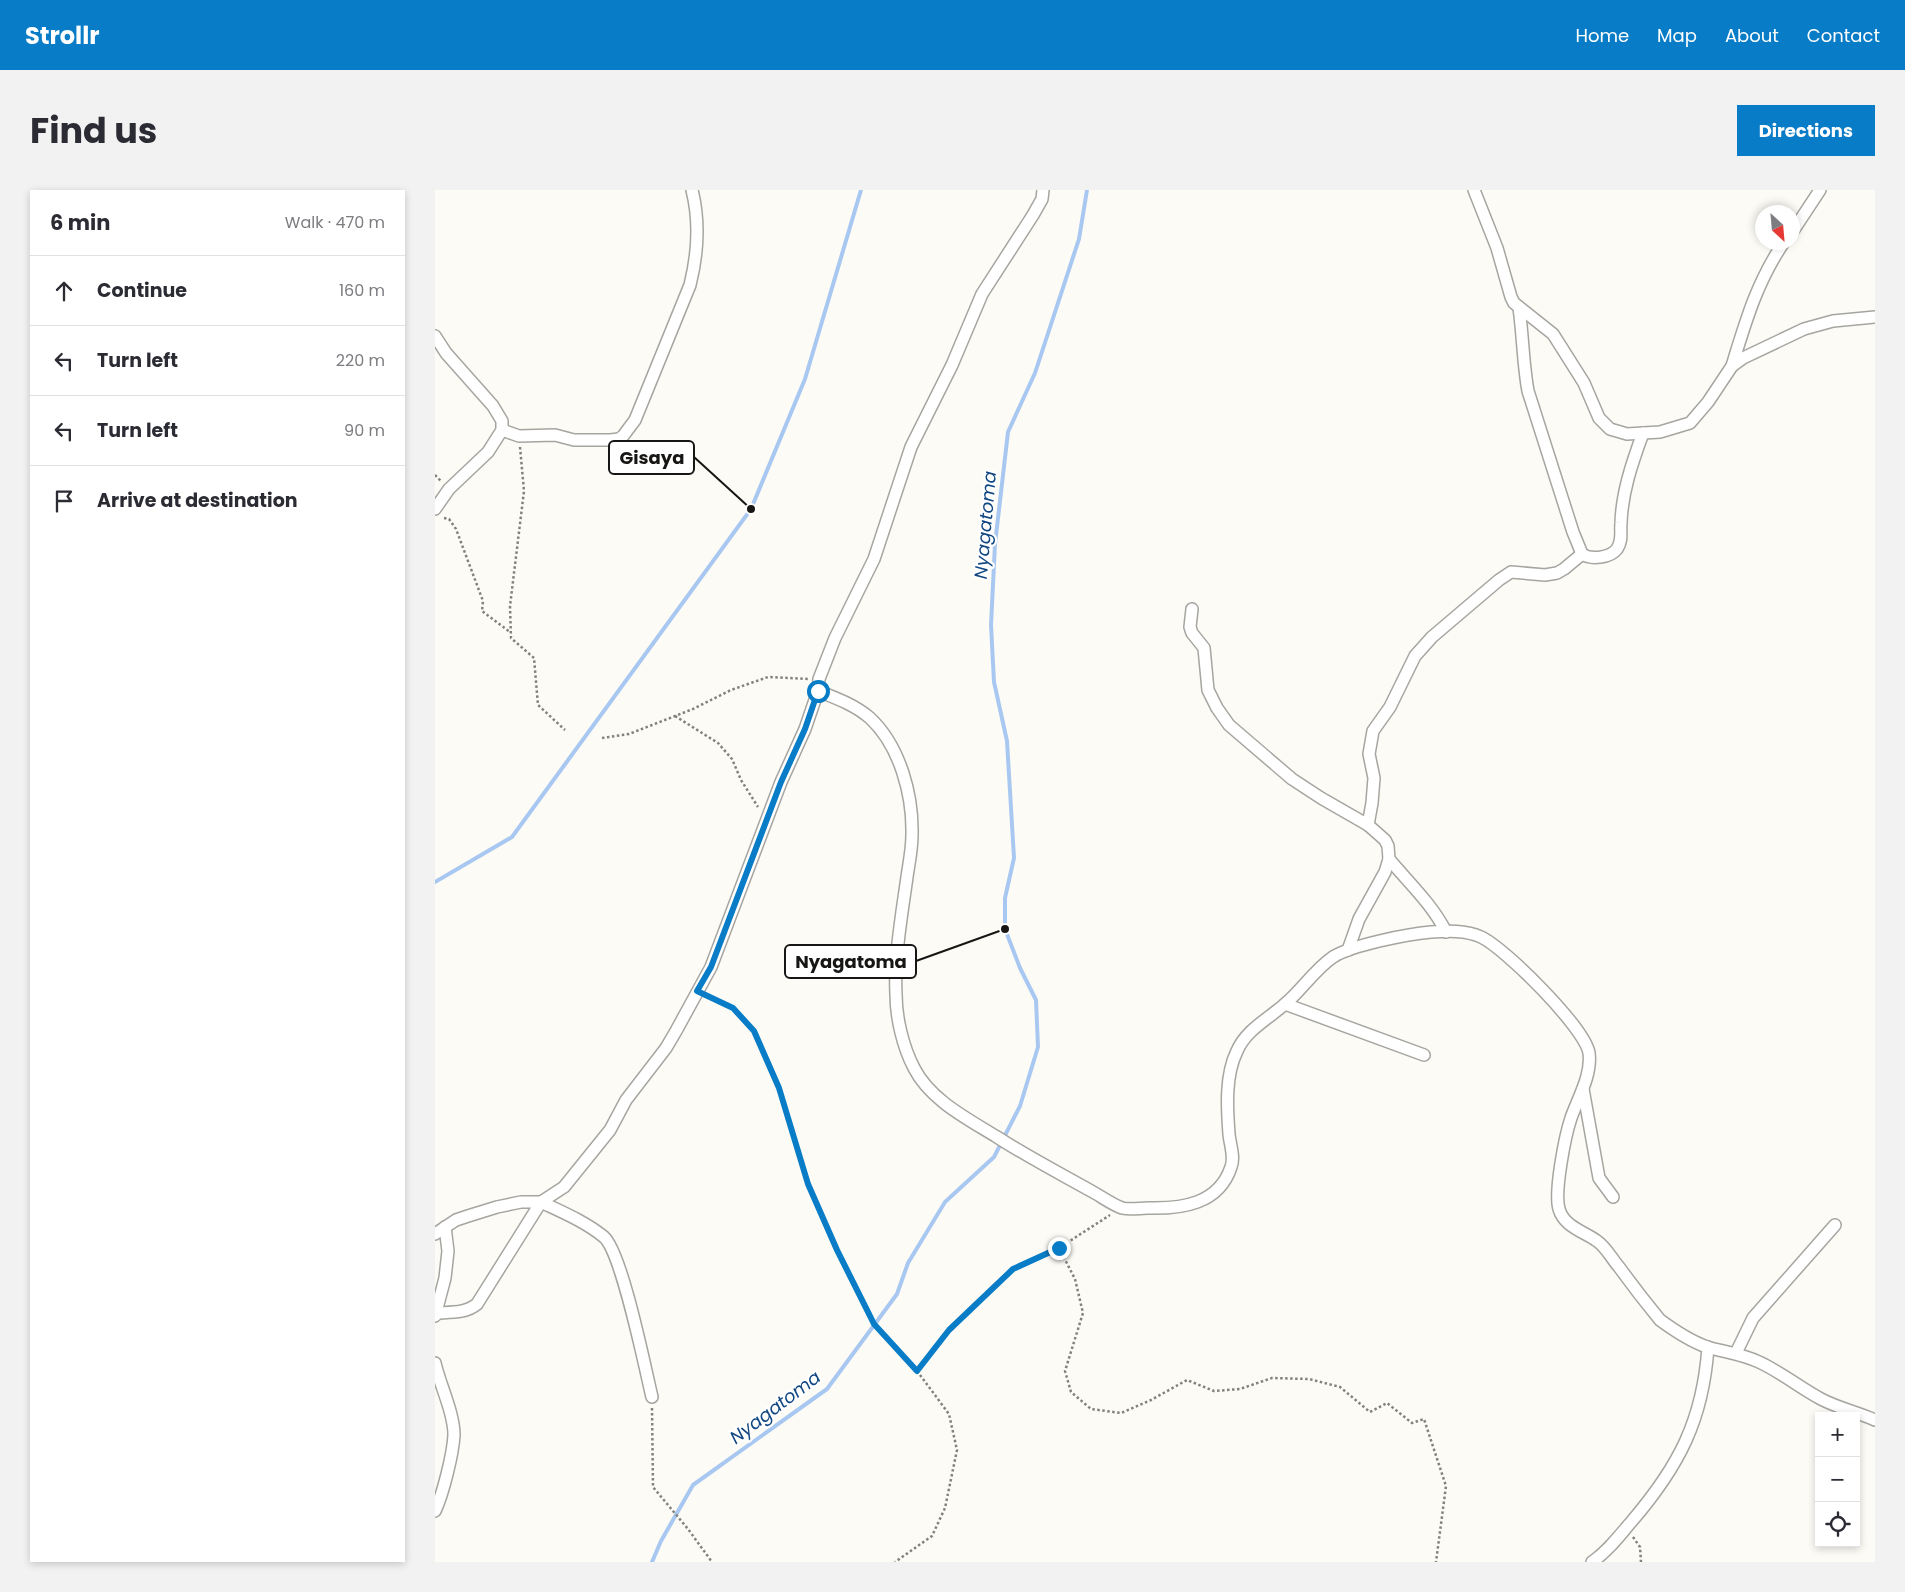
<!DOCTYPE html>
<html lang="en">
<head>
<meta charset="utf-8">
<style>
  :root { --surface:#fff; --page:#f2f2f3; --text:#2b2b33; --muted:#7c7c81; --line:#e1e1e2; --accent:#087cc6 }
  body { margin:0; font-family:Poppins,sans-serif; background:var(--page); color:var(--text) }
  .controls { position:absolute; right:15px; bottom:15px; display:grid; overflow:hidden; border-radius:0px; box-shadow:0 2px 8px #0003 }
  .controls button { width:45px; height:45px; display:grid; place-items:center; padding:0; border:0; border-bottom:1px solid var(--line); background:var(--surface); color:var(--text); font:25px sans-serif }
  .compass { position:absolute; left:1320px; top:15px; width:45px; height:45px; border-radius:50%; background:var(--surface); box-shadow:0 2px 8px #0003; rotate:154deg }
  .stop { position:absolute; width:15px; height:15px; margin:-11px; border:4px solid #087cc6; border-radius:50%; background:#fff }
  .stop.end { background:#087cc6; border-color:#fff; box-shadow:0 1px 5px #0008 }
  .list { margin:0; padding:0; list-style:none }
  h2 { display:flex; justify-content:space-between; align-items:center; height:65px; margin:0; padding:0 20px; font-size:21px }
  h2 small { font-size:16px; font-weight:400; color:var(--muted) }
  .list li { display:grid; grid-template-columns:32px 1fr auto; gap:15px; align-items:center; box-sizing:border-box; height:70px; padding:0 20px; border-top:1px solid var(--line) }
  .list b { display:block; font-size:19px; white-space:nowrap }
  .list em { font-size:16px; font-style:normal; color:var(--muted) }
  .icon { flex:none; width:28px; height:28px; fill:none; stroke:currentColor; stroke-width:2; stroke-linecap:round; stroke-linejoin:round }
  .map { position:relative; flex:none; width:1440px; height:1372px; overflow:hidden; border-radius:0px }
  header { display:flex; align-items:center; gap:30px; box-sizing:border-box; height:70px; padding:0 25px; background:var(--accent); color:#fff }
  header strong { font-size:24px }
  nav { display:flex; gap:28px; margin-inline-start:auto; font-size:18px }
  .intro { display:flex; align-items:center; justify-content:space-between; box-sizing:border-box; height:120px; padding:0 30px }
  h1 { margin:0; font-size:35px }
  .button { padding:12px 22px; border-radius:0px; background:var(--accent); color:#fff; font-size:18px; font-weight:700 }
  main { display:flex; gap:30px; padding:0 30px }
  aside { flex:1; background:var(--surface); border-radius:0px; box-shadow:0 2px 8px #0003 }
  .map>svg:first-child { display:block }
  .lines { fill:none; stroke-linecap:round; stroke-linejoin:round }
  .stream { stroke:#a8c8f1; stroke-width:4 }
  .minor-casing { stroke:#a7a5a0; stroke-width:14 }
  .path { stroke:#82817e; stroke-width:2.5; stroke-dasharray:2.5 2.5; stroke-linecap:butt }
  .minor { stroke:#fff; stroke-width:11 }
  .route { stroke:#087cc6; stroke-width:6 }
  .labels { text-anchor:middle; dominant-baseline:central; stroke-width:4.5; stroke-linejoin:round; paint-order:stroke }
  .water-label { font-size:18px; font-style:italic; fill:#104681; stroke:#fff }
  .leader { fill:none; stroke:#171615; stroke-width:2 }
  .callout-dot { fill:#171615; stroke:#fff; stroke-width:2 }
  .callout { fill:#fff; stroke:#171615; stroke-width:2 }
  .callout-label { font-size:18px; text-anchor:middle; font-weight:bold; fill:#171615 }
</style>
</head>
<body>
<header>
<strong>Strollr</strong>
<nav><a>Home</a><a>Map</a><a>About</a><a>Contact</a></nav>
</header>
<div class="intro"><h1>Find us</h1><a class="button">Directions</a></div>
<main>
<aside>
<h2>6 min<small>Walk · 470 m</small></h2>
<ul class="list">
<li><svg class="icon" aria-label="ahead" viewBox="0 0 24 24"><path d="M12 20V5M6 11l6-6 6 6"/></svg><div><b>Continue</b></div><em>160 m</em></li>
<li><svg class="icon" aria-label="left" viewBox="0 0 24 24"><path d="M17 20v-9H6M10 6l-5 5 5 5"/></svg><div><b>Turn left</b></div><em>220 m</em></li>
<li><svg class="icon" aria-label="left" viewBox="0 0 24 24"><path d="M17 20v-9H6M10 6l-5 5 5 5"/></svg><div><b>Turn left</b></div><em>90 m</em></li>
<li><svg class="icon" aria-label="arrive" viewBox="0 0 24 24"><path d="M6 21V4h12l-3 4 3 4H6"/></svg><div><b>Arrive at destination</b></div></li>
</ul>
</aside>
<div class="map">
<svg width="1440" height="1372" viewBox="0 0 1440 1372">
  <rect width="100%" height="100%" fill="#fdfbf6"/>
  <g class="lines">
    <g class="stream">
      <polyline points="0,692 77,647 316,319 370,189 426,0"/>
      <polyline points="217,1372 226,1351 258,1295 392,1199 462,1104 473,1073 510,1012 559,967 585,916 603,857 601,810 585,778 570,739 570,708 579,668 572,551 559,492 556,435 560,354 573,242 600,183 644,49 652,0"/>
    </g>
    <g class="minor-casing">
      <g id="minor">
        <polyline points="1039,0 1062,58 1076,107 1079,113 1118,144 1149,193 1164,228 1175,239 1192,244 1225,242 1255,233 1273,212 1297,176 1308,168 1369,139 1398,131 1440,127"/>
        <polyline points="1358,41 1385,0"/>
        <path d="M1084,118C1088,146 1088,174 1093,201L1138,342L1147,364C1156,370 1175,368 1182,359C1188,350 1185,342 1186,333C1187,302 1197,273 1208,243"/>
        <polyline points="0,146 11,163 58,216 67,231 67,240 53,262 14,299 0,319"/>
        <path d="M1297,176C1311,130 1322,92 1349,52"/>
        <path d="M67,240L84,246L120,245L139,250H175L184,249L188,246L200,230L255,95C263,63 265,32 257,0"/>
        <polyline points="757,419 755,437 757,443 769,458 773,500 782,518 794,535 857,589 886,608 933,635 950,650 953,656 954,669 950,682 924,729 913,760"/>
        <path d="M383,501C401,508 420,515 435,528C465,556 478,605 477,645C477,659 474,673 472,687C467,723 459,768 461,804C461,828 468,857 479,878C495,910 533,929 562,947C593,967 626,984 658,1002C667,1007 678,1015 687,1018C695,1020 705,1018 713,1018C747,1019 784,1014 796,977C800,967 795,955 794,944C792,918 790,885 802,861C811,840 833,829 850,814C867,800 879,780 898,767C917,755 973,744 996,742C1012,741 1031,740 1046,747C1070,758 1150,838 1154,863C1157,885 1143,908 1136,928C1130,946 1119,1002 1124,1019C1129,1037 1150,1042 1162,1051C1171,1057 1177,1069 1184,1077C1197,1095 1211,1113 1225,1130C1240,1141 1255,1151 1272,1157C1289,1162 1307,1164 1324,1172C1346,1182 1365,1198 1386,1209C1403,1218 1422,1222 1440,1230"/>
        <polyline points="933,635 937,613 939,588 934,564 938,541 955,517 980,466 997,447 1064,390 1076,382 1110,385 1122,383 1129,379 1147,364"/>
        <path d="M954,669C974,693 997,714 1011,742"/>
        <polyline points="850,814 989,865"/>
        <polyline points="1148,899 1164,988 1178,1007"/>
        <polyline points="0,1044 21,1030 33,1026 62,1017 86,1012 106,1012 129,997 175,940 191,910 231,858 241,841 276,777 346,592 370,539 383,501 384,489 400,448 439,369 476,257 517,175 547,104 598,25 607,9 608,0"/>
        <path d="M0,1123C15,1122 30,1124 42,1114L106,1012C127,1022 151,1032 169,1047C187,1063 210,1178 217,1207"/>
        <polyline points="0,1126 10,1088 13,1061 10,1037"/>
        <polyline points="1301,1163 1318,1128 1400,1035"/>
        <path d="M0,1173C5,1195 19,1223 19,1245C18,1264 8,1304 0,1321"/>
        <path d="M1157,1372C1173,1361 1184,1346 1197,1331C1244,1276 1268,1230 1273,1157"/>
      </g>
    </g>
    <g class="path">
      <polyline points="85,257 89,301 75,416 76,448 99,468 103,515 130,540"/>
      <polyline points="0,285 6,291"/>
      <polyline points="9,328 14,329 21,339 48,411 47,421 75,442"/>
      <polyline points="240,526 283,553 297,569 306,590 323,617"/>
      <polyline points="167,548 194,544 258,519 296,500 333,487 373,489"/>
      <polyline points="273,806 298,818 319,841 344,898 373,994 402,1061 439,1134 482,1181 514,1224 522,1260 510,1318 497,1346 460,1372"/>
      <polyline points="624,1058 640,1089 648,1123 630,1181 636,1202 656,1219 686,1223 716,1210 752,1190 779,1201 805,1199 837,1188 874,1189 905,1197 935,1222 952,1213 977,1233 989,1229 1011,1296 1001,1372"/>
      <polyline points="482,1181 513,1140 578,1079 624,1058 675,1025"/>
      <polyline points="217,1218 218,1297 253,1339 277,1372"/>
      <polyline points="1198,1347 1205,1357 1206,1372"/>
    </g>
    <use href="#minor" class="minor"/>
  </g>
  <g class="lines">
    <polyline class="route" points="383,501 370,539 346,592 276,777 262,801 298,818 319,841 344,898 373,994 402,1060 439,1134 482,1181 514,1140 578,1079 624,1058"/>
  </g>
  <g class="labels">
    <g class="water-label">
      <text transform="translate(550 335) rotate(-85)">Nyagatoma</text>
      <text transform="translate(340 1217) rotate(-37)">Nyagatoma</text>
    </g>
  </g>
  <path class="leader" d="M316 319L259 267M570 739L481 771"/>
  <g class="callout-dot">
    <circle cx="316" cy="319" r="5"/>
    <circle cx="570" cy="739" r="5"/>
  </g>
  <g class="callout">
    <rect x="174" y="251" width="85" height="33" rx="5"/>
    <rect x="350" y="755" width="131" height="33" rx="5"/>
  </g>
  <g class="callout-label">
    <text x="217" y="274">Gisaya</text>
    <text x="416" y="778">Nyagatoma</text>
  </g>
</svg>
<div class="controls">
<button>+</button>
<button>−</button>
<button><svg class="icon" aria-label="locate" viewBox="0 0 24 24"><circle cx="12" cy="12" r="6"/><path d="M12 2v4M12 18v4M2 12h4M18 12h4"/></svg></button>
</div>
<svg class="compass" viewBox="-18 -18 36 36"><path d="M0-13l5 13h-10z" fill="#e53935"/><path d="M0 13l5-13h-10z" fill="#7c7c81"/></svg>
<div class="stop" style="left:383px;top:501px"></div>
<div class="stop end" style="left:624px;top:1058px"></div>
</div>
</main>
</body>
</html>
